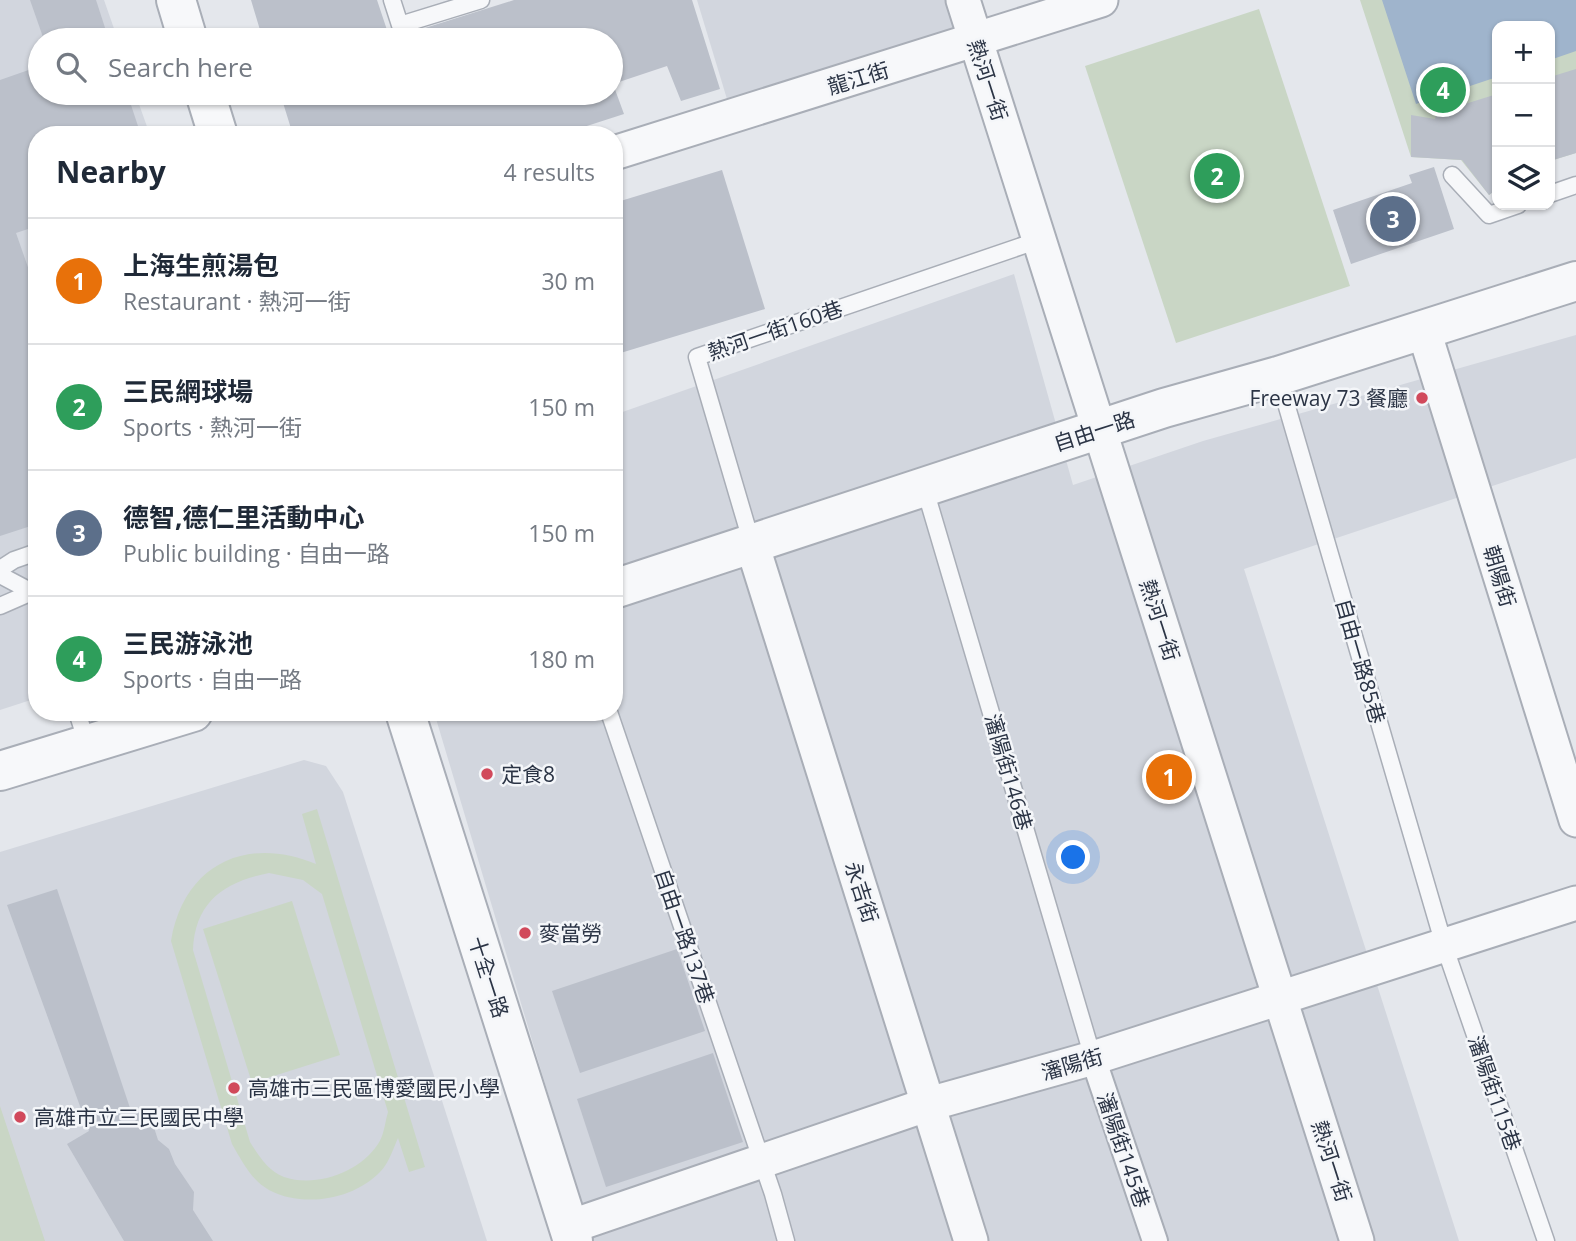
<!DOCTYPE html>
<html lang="en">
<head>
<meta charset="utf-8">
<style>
  :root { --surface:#fff; --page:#f6f6f7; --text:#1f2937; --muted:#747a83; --line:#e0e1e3; --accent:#ea580c }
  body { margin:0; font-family:"Open Sans","Noto Sans TC",sans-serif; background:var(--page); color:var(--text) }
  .controls { position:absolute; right:21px; top:21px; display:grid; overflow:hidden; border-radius:14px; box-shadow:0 2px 5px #0004 }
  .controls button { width:63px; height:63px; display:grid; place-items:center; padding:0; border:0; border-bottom:2px solid var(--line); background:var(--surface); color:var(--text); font:35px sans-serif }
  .you { position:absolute; left:1074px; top:858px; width:24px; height:24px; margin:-18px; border:5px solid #fff; border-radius:50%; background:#1a73e8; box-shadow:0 0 0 10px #1a73e833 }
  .badge { display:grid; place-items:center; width:46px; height:46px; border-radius:50%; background:var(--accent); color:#fff; font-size:23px; font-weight:700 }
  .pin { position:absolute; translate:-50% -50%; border:4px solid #fff; box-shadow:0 2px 7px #0006 }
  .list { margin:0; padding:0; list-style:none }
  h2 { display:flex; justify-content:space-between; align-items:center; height:91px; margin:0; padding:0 28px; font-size:30px }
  h2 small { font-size:23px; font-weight:400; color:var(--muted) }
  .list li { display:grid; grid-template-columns:46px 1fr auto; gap:21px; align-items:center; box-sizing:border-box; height:126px; padding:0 28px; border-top:2px solid var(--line) }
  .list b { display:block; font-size:26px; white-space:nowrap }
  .list p { margin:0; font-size:23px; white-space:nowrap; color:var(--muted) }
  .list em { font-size:23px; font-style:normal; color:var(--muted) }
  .icon { flex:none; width:38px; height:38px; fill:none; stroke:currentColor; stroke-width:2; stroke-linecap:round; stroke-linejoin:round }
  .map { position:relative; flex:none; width:1576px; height:1241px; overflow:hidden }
  .search { position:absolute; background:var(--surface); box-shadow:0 2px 5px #0004; left:28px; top:28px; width:595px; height:77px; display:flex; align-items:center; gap:18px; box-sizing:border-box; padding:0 24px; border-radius:38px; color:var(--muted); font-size:26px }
  .panel { position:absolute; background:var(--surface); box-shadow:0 2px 5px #0004; left:28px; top:126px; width:595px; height:595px; border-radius:28px }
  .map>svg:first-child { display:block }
  .built { fill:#d2d6de }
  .green { fill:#c9d6c5; fill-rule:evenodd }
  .water { fill:#9fb4cc }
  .building { fill:#bbc0ca }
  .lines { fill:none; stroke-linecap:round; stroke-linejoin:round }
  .service-casing { stroke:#a9aeb7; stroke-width:19 }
  .pedestrian-casing { stroke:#a9aeb7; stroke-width:28 }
  .minor-casing { stroke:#a9aeb7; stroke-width:37 }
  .tertiary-casing { stroke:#a9aeb7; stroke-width:42 }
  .service { stroke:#f7f8fa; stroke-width:16 }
  .pedestrian { stroke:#f7f8fa; stroke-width:24 }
  .minor { stroke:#f7f8fa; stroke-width:33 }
  .tertiary { stroke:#f7f8fa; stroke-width:38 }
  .poi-dot { fill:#d1495b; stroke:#f4f6f9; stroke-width:2.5 }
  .labels { text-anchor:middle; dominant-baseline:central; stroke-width:5; stroke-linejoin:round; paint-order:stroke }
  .street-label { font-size:21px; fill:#2b3445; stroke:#f4f6f9 }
  .poi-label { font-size:21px; fill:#2b3445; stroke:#f4f6f9; text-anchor:start }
</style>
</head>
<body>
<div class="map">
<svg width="1576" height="1241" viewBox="0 0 1576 1241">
  <rect width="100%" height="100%" fill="#e4e7ec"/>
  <g class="built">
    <polygon points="0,0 104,0 118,40 40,40 40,93 135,93 150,135 37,135 37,698 0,710"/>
    <polygon points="697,0 945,0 956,33 730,109"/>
    <polygon points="1014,274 1073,485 1203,441 1576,335 1576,458 1244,569 1459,1241 592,1241 434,712 614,712 614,415"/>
    <polygon points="304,760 326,766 343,792 487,1241 0,1241 0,852"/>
  </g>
  <g class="green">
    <polygon points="1360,0 1576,0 1576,153 1550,161 1550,26 1497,26 1497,189 1489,195 1461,160 1411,157"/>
    <polygon points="1259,9 1350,286 1176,343 1085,66"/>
    <path d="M317,809L425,1167L409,1172L398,1138C393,1149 389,1163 380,1172C353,1200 303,1208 269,1190C251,1180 242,1161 232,1144L171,941C184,864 247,835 316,864L302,814ZM269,873L303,880L322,894L388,1112C385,1122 384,1136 378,1144C360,1172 316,1188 284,1177C268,1171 259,1156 250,1142L193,950C195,902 224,882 269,873Z"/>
    <polygon points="292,901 340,1055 252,1083 203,929"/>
    <polygon points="0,1106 45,1241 0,1241"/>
  </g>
  <polygon class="water" points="1382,0 1576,0 1576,51 1550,60 1550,26 1497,26 1497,77 1416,104"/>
  <g class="building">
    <polygon points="30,0 96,0 109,40 44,40"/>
    <polygon points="251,0 377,0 390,39 514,0 692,0 720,89 681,101 667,66 613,84 624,114 559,135 293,135 280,93 611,93 611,40 263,40"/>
    <polygon points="40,66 40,93 127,93 141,135 37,135 37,226 16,233 37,293 37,524 0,536 0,80"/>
    <polygon points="1576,69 1576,153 1550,161 1550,77"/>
    <polygon points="1497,94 1497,189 1489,195 1462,160 1411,157 1411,115 1435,119 1439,105 1465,104"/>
    <polygon points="1434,167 1454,229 1351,264 1333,210 1412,183 1409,175"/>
    <polygon points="722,170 765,309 614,355 614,203"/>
    <polygon points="57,889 131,1111 150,1115 158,1140 169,1149 175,1164 194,1192 193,1210 213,1241 124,1241 67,1144 89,1131 7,905"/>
    <polygon points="677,949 705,1031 580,1073 552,991"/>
    <polygon points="713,1053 743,1142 606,1187 577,1099"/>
  </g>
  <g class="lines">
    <g class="service-casing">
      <g id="service">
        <polyline points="392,0 400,25 481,0"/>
        <polyline points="1452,175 1489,215 1518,205"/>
        <polyline points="1550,194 1576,185"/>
        <polyline points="1278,376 1444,945 1546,1241"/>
        <polyline points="924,486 1093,1058"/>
        <polyline points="752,544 697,357 1039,240"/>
        <polyline points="0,569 14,560 37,552"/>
        <polyline points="0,575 32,592 37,600"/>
        <polyline points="0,606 32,592"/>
        <polyline points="77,712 87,743"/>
        <polyline points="609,712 773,1194 786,1241"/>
      </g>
    </g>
    <g class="pedestrian-casing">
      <polyline id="pedestrian" points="1093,1058 1155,1241"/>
    </g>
    <g class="minor-casing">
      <g id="minor">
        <polyline points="963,0 1357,1241"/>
        <polyline points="614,153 1101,0"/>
        <polyline points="1424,331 1576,820"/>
        <polyline points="752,544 971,1241"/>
        <polyline points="569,1227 929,1104 1093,1058 1576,903"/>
      </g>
    </g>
    <g class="tertiary-casing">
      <g id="tertiary">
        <polyline points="176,0 188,40"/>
        <polyline points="205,93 218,135"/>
        <polyline points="614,589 1164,408 1278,376 1576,281"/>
        <polyline points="405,712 573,1241"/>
        <polyline points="0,771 193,712"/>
      </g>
    </g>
    <use href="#service" class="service"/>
    <use href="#pedestrian" class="pedestrian"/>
    <use href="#minor" class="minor"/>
    <use href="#tertiary" class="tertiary"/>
  </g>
  <g class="poi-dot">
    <circle cx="1422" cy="398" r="7"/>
    <circle cx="487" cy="774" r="7"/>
    <circle cx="525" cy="933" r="7"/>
    <circle cx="234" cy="1088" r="7"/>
    <circle cx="20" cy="1117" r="7"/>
  </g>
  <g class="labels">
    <g class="street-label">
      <text transform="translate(858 78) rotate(-17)">龍江街</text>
      <text transform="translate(988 80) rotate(72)">熱河一街</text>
      <text transform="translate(775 330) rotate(-19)">熱河一街160巷</text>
      <text transform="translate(1094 431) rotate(-18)">自由一路</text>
      <text transform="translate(1500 576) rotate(73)">朝陽街</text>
      <text transform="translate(1160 620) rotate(72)">熱河一街</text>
      <text transform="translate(1361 661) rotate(74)">自由一路85巷</text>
      <text transform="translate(1009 772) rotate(74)">瀋陽街146巷</text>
      <text transform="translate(862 892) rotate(72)">永吉街</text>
      <text transform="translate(685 936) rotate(71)">自由一路137巷</text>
      <text transform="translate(489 977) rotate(72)">十全一路</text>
      <text transform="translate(1072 1064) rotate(-16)">瀋陽街</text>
      <text transform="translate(1495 1093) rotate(71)">瀋陽街115巷</text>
      <text transform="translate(1124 1150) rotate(71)">瀋陽街145巷</text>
      <text transform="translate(1332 1161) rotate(72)">熱河一街</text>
    </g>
    <g class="poi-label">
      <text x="1408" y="398" text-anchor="end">Freeway 73 餐廳</text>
      <text x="501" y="774">定食8</text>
      <text x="539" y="933">麥當勞</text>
      <text x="248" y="1088">高雄市三民區博愛國民小學</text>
      <text x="34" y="1117">高雄市立三民國民中學</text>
    </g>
  </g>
</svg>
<div class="controls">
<button>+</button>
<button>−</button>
<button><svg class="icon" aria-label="layers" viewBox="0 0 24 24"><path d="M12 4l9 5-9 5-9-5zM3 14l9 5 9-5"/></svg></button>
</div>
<div class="you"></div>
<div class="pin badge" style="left:1169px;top:777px;background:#e8710a">1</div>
<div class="pin badge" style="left:1217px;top:176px;background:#2e9e5b">2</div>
<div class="pin badge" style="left:1393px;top:219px;background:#5c6f8a">3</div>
<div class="pin badge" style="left:1443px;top:90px;background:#2e9e5b">4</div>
<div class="search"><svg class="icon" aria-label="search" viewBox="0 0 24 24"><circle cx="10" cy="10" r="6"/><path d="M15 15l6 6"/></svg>Search here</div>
<section class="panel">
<h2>Nearby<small>4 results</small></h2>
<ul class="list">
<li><span class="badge" style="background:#e8710a">1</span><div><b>上海生煎湯包</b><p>Restaurant · 熱河一街</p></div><em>30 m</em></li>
<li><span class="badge" style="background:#2e9e5b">2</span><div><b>三民網球場</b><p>Sports · 熱河一街</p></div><em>150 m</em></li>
<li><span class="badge" style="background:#5c6f8a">3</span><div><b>德智,德仁里活動中心</b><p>Public building · 自由一路</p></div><em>150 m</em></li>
<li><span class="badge" style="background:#2e9e5b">4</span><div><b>三民游泳池</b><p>Sports · 自由一路</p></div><em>180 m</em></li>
</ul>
</section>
</div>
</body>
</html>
